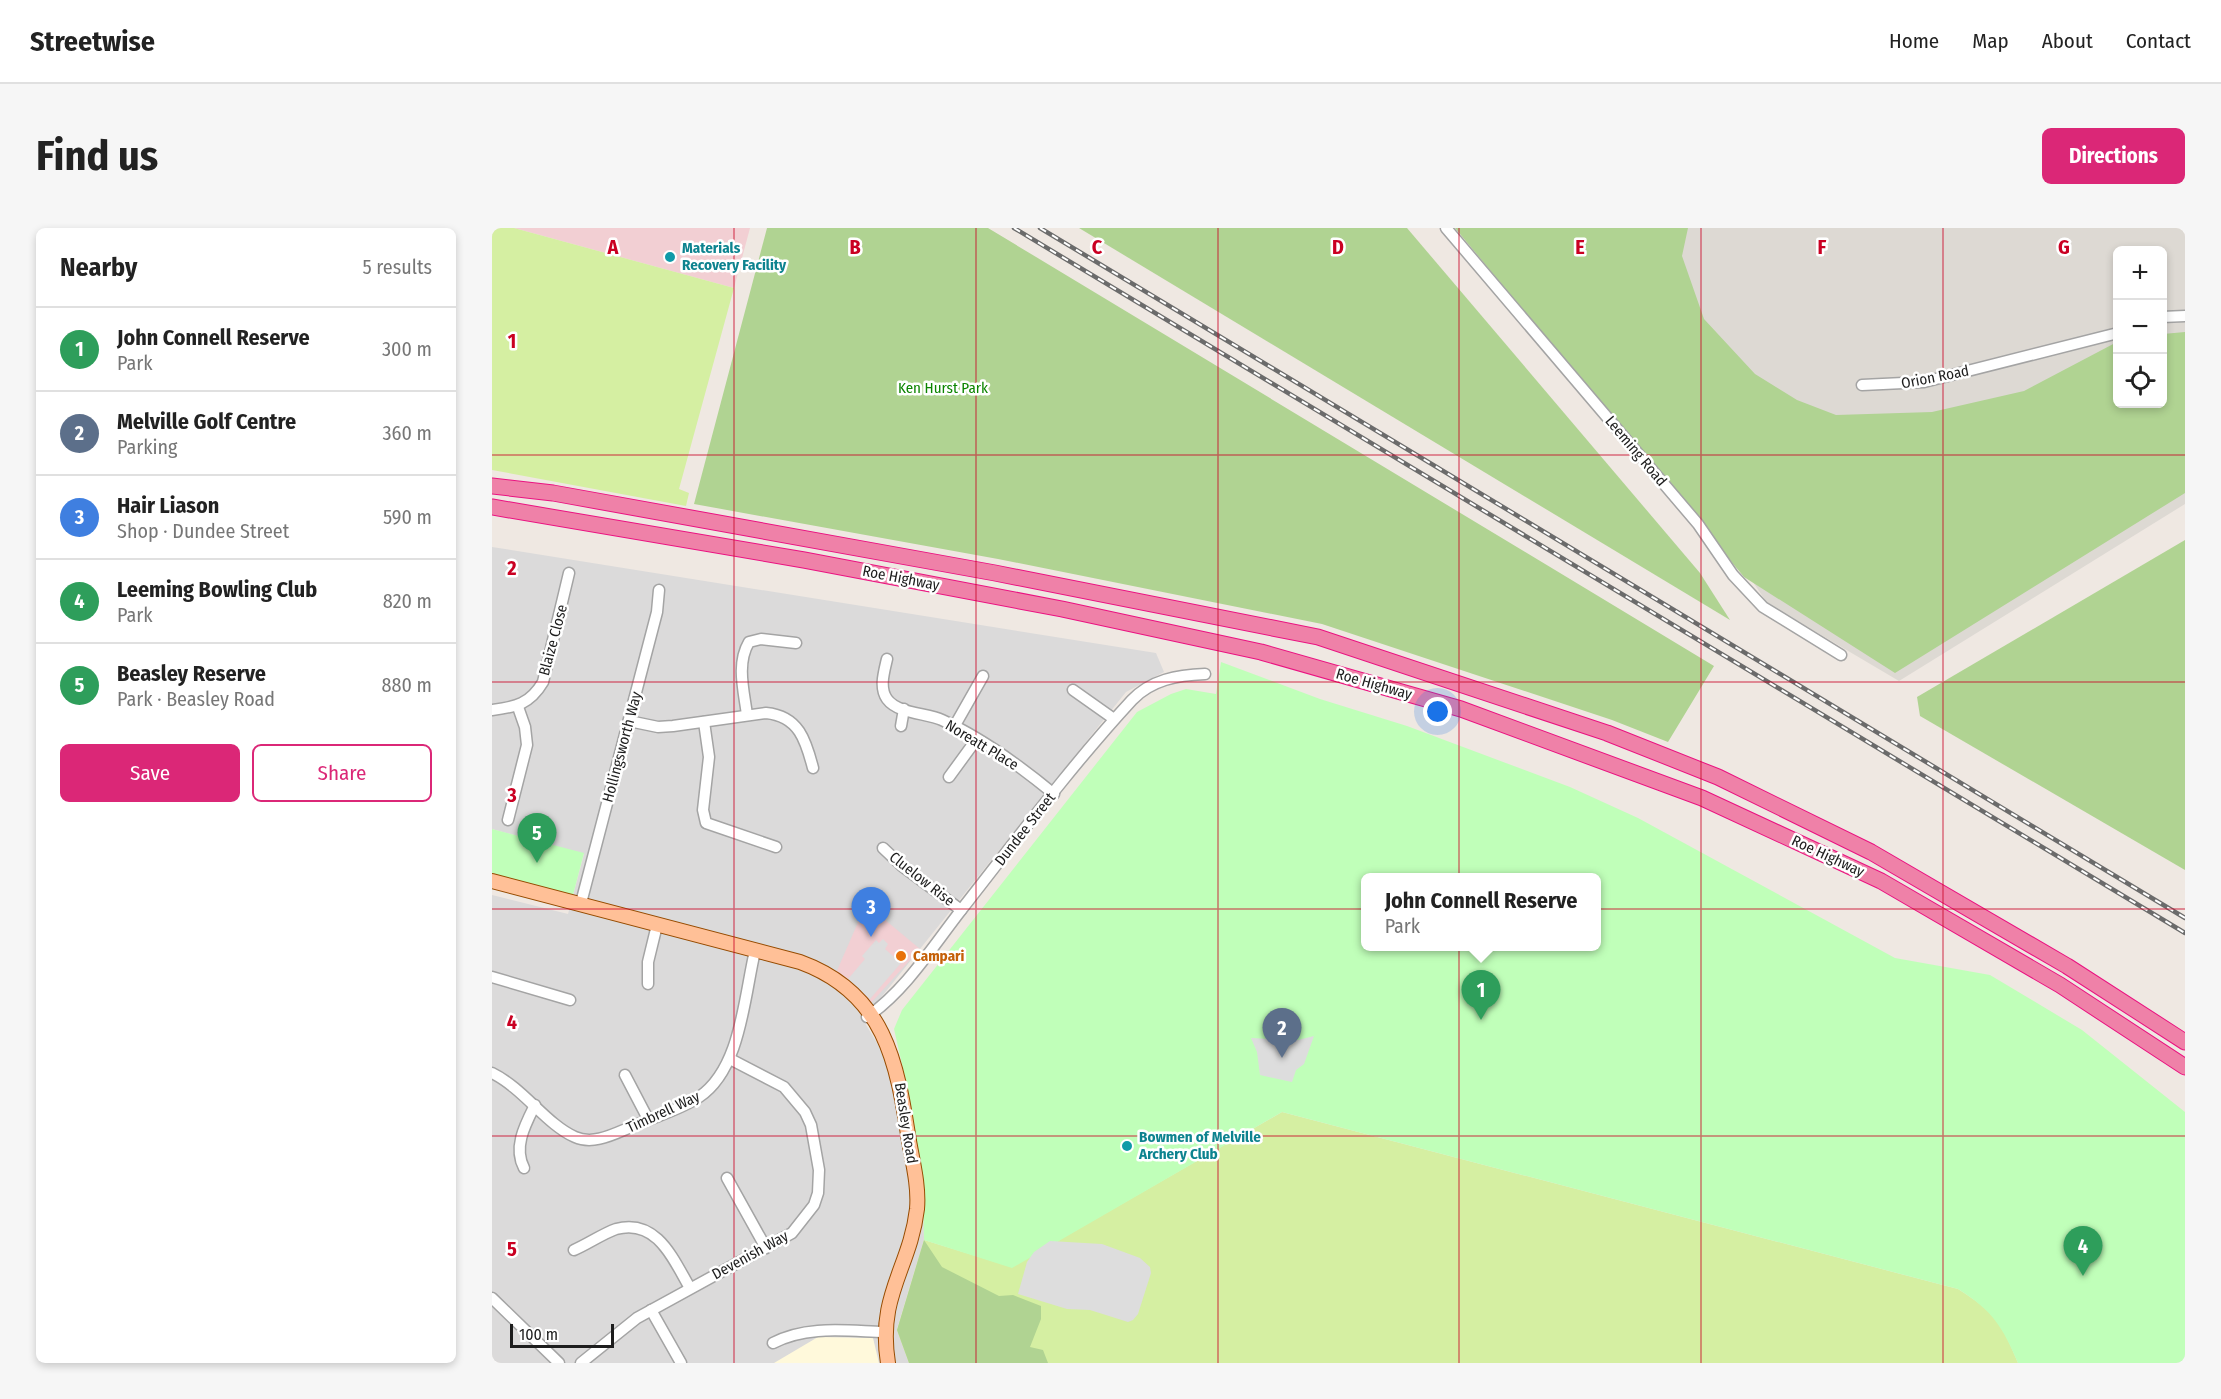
<!DOCTYPE html>
<html lang="en">
<head>
<meta charset="utf-8">
<style>
  :root { --surface:#fff; --page:#f6f6f6; --text:#222; --muted:#767676; --line:#e0e0e0; --accent:#db2777 }
  body { margin:0; font-family:"Fira Sans Condensed",sans-serif; background:var(--page); color:var(--text) }
  .controls { position:absolute; right:18px; top:18px; display:grid; overflow:hidden; border-radius:9px; box-shadow:0 3px 9px #0003 }
  .controls button { width:54px; height:54px; display:grid; place-items:center; padding:0; border:0; border-bottom:2px solid var(--line); background:var(--surface); color:var(--text); font:30px sans-serif }
  .scale { position:absolute; left:18px; bottom:15px; width:104px; box-sizing:border-box; padding-left:6px; border:3px solid #1d1d1d; border-top:0; font-size:16px; line-height:21px; white-space:nowrap; color:#1d1d1d; -webkit-text-stroke:4px #fff; paint-order:stroke }
  .you { position:absolute; left:946px; top:484px; width:21px; height:21px; margin:-15px; border:4px solid #fff; border-radius:50%; background:#1a73e8; box-shadow:0 0 0 9px #1a73e833 }
  .badge { display:grid; place-items:center; width:39px; height:39px; border-radius:50%; background:var(--accent); color:#fff; font-size:20px; font-weight:700 }
  .pin { position:absolute; translate:-50% -50px; filter:drop-shadow(0 2px 3px #0008) }
  .pin::after { content:''; position:absolute; top:32px; width:21px; height:18px; background:inherit; clip-path:polygon(0 0,100% 0,50% 100%) }
  .popup { position:absolute; left:869px; top:645px; width:240px; height:78px; box-sizing:border-box; display:grid; place-content:center; border-radius:9px; background:var(--surface); filter:drop-shadow(0 2px 4px #0005); font-size:20px; white-space:nowrap; color:var(--muted) }
  .popup b { font-size:22px; color:var(--text) }
  .popup::after { content:''; position:absolute; left:50%; top:100%; margin-left:-12px; border:12px solid transparent; border-top-color:var(--surface) }
  .list { margin:0; padding:0; list-style:none }
  h2 { display:flex; justify-content:space-between; align-items:center; height:78px; margin:0; padding:0 24px; font-size:26px }
  h2 small { font-size:20px; font-weight:400; color:var(--muted) }
  .list li { display:grid; grid-template-columns:39px 1fr auto; gap:18px; align-items:center; box-sizing:border-box; height:84px; padding:0 24px; border-top:2px solid var(--line) }
  .list b { display:block; font-size:22px; white-space:nowrap }
  .list p { margin:0; font-size:20px; white-space:nowrap; color:var(--muted) }
  .list em { font-size:20px; font-style:normal; color:var(--muted) }
  .actions { display:flex; gap:12px; padding:18px 24px }
  .actions a { flex:1; padding:14px 0; border:2px solid var(--accent); border-radius:9px; text-align:center; font-size:21px; color:var(--accent) }
  .actions .main { background:var(--accent); color:#fff }
  .icon { flex:none; width:33px; height:33px; fill:none; stroke:currentColor; stroke-width:2; stroke-linecap:round; stroke-linejoin:round }
  .map { position:relative; flex:none; width:1693px; height:1135px; overflow:hidden; border-radius:9px }
  header { display:flex; align-items:center; gap:36px; box-sizing:border-box; height:84px; padding:0 30px; background:var(--surface); border-bottom:2px solid var(--line) }
  header strong { font-size:28px }
  nav { display:flex; gap:33px; margin-inline-start:auto; font-size:21px }
  .intro { display:flex; align-items:center; justify-content:space-between; box-sizing:border-box; height:144px; padding:0 36px }
  h1 { margin:0; font-size:42px }
  .button { padding:15px 27px; border-radius:9px; background:var(--accent); color:#fff; font-size:21px; font-weight:700 }
  main { display:flex; gap:36px; padding:0 36px }
  aside { flex:1; background:var(--surface); border-radius:9px; box-shadow:0 3px 9px #0003 }
  .map>svg:first-child { display:block }
  .residential { fill:#dbdada }
  .commercial { fill:#f2cfd3 }
  .education { fill:#fff9db }
  .airport { fill:#ddd9d3; fill-rule:evenodd }
  .grass { fill:#d5efa2 }
  .forest { fill:#b0d392 }
  .park { fill:#c0ffb9; fill-rule:evenodd }
  .parking { fill:#ddd }
  .lines { fill:none; stroke-linecap:round; stroke-linejoin:round }
  .minor-casing { stroke:#a4a4a4; stroke-width:13 }
  .major-casing { stroke:#964b00; stroke-width:16 }
  .highway-casing { stroke:#ea1281; stroke-width:17 }
  .minor { stroke:#fff; stroke-width:10 }
  .major { stroke:#ffc097; stroke-width:14 }
  .highway { stroke:#ef81a8; stroke-width:15 }
  .rail-casing { stroke:#6b6b6b; stroke-width:4.5 }
  .rail { stroke:#fff; stroke-width:2; stroke-dasharray:7; stroke-linecap:butt }
  .grid { fill:none; stroke:#ca0022; stroke-width:1.5; stroke-opacity:0.55 }
  .culture-dot { fill:#0f9aa8; stroke:#fff; stroke-width:2 }
  .food-dot { fill:#e8710a; stroke:#fff; stroke-width:2 }
  .labels { text-anchor:middle; dominant-baseline:central; stroke-width:5; stroke-linejoin:round; paint-order:stroke }
  .culture-label { font-size:15px; font-weight:bold; fill:#0d838f; stroke:#fff; text-anchor:start }
  .street-label { font-size:15px; fill:#1d1d1d; stroke:#fff }
  .park-label { font-size:15px; fill:#0c8501; stroke:#fff }
  .food-label { font-size:15px; font-weight:bold; fill:#c56008; stroke:#fff; text-anchor:start }
  .grid-label { font-size:20px; text-anchor:middle; font-weight:bold; fill:#ca0022; stroke:#fff; stroke-width:5; stroke-linejoin:round; paint-order:stroke }
</style>
</head>
<body>
<header>
<strong>Streetwise</strong>
<nav><a>Home</a><a>Map</a><a>About</a><a>Contact</a></nav>
</header>
<div class="intro"><h1>Find us</h1><a class="button">Directions</a></div>
<main>
<aside>
<h2>Nearby<small>5 results</small></h2>
<ul class="list">
<li><span class="badge" style="background:#2e9e5b">1</span><div><b>John Connell Reserve</b><p>Park</p></div><em>300 m</em></li>
<li><span class="badge" style="background:#5c6f8a">2</span><div><b>Melville Golf Centre</b><p>Parking</p></div><em>360 m</em></li>
<li><span class="badge" style="background:#3f7fe0">3</span><div><b>Hair Liason</b><p>Shop · Dundee Street</p></div><em>590 m</em></li>
<li><span class="badge" style="background:#2e9e5b">4</span><div><b>Leeming Bowling Club</b><p>Park</p></div><em>820 m</em></li>
<li><span class="badge" style="background:#2e9e5b">5</span><div><b>Beasley Reserve</b><p>Park · Beasley Road</p></div><em>880 m</em></li>
</ul>
<div class="actions"><a class="main">Save</a><a>Share</a></div>
</aside>
<div class="map">
<svg width="1693" height="1135" viewBox="0 0 1693 1135">
  <rect width="100%" height="100%" fill="#efe8e2"/>
  <polygon class="residential" points="0,319 664,425 672,444 634,464 371,792 417,867 431,963 432,1012 405,1101 417,1135 0,1135 0,667 76,686 92,626 0,601"/>
  <g class="commercial">
    <polygon points="22,0 258,0 242,60"/>
    <polygon points="374,676 428,721 378,776 344,745"/>
  </g>
  <polygon class="education" points="326,1109 381,1110 387,1135 282,1135"/>
  <path class="airport" d="M967,0H1693V276L1407,453L1275,375L1241,324ZM1626,22H1670V176H1626Z"/>
  <g class="grass">
    <polygon points="0,0 22,0 242,60 187,261 197,265 194,278 0,242"/>
    <path d="M790,884L1466,1061C1503,1084 1510,1096 1526,1135H417L405,1102L432,1012L520,1039Z"/>
  </g>
  <g class="forest">
    <polygon points="275,0 496,0 1222,438 1176,514 1120,492 830,396 506,331 202,276"/>
    <polygon points="587,0 915,0 1208,345 1238,392"/>
    <polygon points="963,0 1196,0 1190,28 1212,91 1263,146 1305,172 1344,187 1440,184 1532,163 1625,114 1626,176 1670,176 1671,106 1693,104 1693,265 1403,445 1252,349"/>
    <polygon points="1693,312 1693,642 1428,488 1425,469"/>
    <polygon points="432,1012 450,1039 507,1068 521,1067 549,1078 549,1091 538,1119 551,1122 556,1135 417,1135 405,1102"/>
  </g>
  <g class="park">
    <path d="M729,434L828,471L915,498L1078,559L1146,590L1403,730L1498,747L1590,802L1693,884V1135H1526C1510,1098 1501,1083 1466,1061L790,884L520,1040L432,1012L431,963L417,867L402,801L410,782L645,484L679,466L694,461L724,466ZM874,650H1104V718H874Z"/>
    <polygon points="0,601 92,625 81,667 0,646"/>
  </g>
  <g class="parking">
    <polygon points="391,711 396,716 393,721 409,735 378,771 356,751 373,731 370,728 384,712 387,715"/>
    <polygon points="822,808 812,836 804,842 800,854 768,847 765,824 759,810 806,812"/>
    <polygon points="558,1013 610,1016 648,1030 658,1039 659,1045 646,1086 641,1092 636,1094 598,1082 575,1081 526,1066 535,1034 542,1024"/>
  </g>
  <g class="lines">
    <g class="minor-casing">
      <g id="minor">
        <polyline points="954,0 1206,296 1241,347 1271,379 1349,427"/>
        <polyline points="1670,89 1693,88"/>
        <polyline points="1370,157 1432,154 1626,105"/>
        <path d="M395,431C392,444 387,460 395,471C406,486 435,485 450,492C490,510 528,538 562,566"/>
        <polyline points="581,462 622,491"/>
        <path d="M0,482C24,479 38,476 51,454L77,345"/>
        <path d="M255,487C252,463 244,436 257,414L269,411L304,415"/>
        <path d="M137,493L166,499L181,498L274,485C307,488 314,513 321,540"/>
        <polyline points="212,494 217,529 211,582 214,595 284,619"/>
        <polyline points="409,498 412,481"/>
        <polyline points="462,499 491,448"/>
        <polyline points="457,549 484,512"/>
        <polyline points="16,592 35,517 33,499 26,479"/>
        <polyline points="391,620 410,638 469,682"/>
        <polyline points="89,675 165,384 167,362"/>
        <polyline points="0,749 78,772"/>
        <polyline points="156,756 156,734 165,697"/>
        <path d="M375,789C414,762 441,718 470,681C525,611 579,538 640,472C659,452 685,447 713,446"/>
        <path d="M0,845C31,860 55,897 83,909C103,918 125,904 144,897C164,888 188,882 207,869C249,841 252,769 263,723"/>
        <polyline points="133,847 156,891"/>
        <path d="M32,940C21,919 33,897 43,877"/>
        <polyline points="235,950 274,1020"/>
        <path d="M82,1022C96,1016 110,1006 124,1001C165,990 181,1031 198,1060"/>
        <polyline points="0,1070 67,1135"/>
        <polyline points="159,1082 189,1135"/>
        <path d="M281,1115C315,1097 355,1103 392,1104"/>
        <polyline points="89,1135 145,1090 300,1005 322,977 326,965 327,942 319,897 313,884 292,859 238,831"/>
      </g>
    </g>
    <g class="major-casing">
      <path id="major" d="M0,653L308,734C393,765 405,834 417,913C421,935 427,959 425,981C418,1040 385,1067 396,1135"/>
    </g>
    <g class="highway-casing">
      <g id="highway">
        <polyline points="0,258 61,265 503,345 826,409 1115,505 1226,549 1379,624 1575,738 1693,814"/>
        <polyline points="0,279 312,332 570,381 769,424 969,481 1210,570 1389,653 1568,757 1693,839"/>
      </g>
    </g>
    <use href="#minor" class="minor"/>
    <use href="#major" class="major"/>
    <use href="#highway" class="highway"/>
    <g class="rail-casing">
      <g id="rail">
        <polyline points="522,0 1693,705"/>
        <polyline points="548,0 1693,690"/>
      </g>
    </g>
    <use href="#rail" class="rail"/>
  </g>
  <path class="grid" d="M242,0V1135M484,0V1135M726,0V1135M967,0V1135M1209,0V1135M1451,0V1135M0,227H1693M0,454H1693M0,681H1693M0,908H1693"/>
  <g class="culture-dot">
    <circle cx="178" cy="29" r="6"/>
    <circle cx="635" cy="918" r="6"/>
  </g>
  <circle class="food-dot" cx="409" cy="728" r="6"/>
  <g class="labels">
    <g class="culture-label">
      <text x="190" y="20">Materials<tspan x="190" dy="17">Recovery Facility</tspan></text>
      <text x="647" y="909">Bowmen of Melville<tspan x="647" dy="17">Archery Club</tspan></text>
    </g>
    <g class="street-label">
      <text transform="translate(1443 149) rotate(-11)">Orion Road</text>
      <text transform="translate(1144 223) rotate(50)">Leeming Road</text>
      <text transform="translate(409 350) rotate(11)">Roe Highway</text>
      <text transform="translate(61 412) rotate(-75)">Blaize Close</text>
      <text transform="translate(882 456) rotate(16)">Roe Highway</text>
      <text transform="translate(490 517) rotate(31)">Noreatt Place</text>
      <text transform="translate(130 519) rotate(-75)">Hollingsworth Way</text>
      <text transform="translate(533 601) rotate(-52)">Dundee Street</text>
      <text transform="translate(1336 628) rotate(25)">Roe Highway</text>
      <text transform="translate(430 651) rotate(38)">Cluelow Rise</text>
      <text transform="translate(171 884) rotate(-25)">Timbrell Way</text>
      <text transform="translate(414 895) rotate(81)">Beasley Road</text>
      <text transform="translate(258 1027) rotate(-29)">Devenish Way</text>
    </g>
    <g class="park-label">
      <text x="451" y="160">Ken Hurst Park</text>
    </g>
    <g class="food-label">
      <text x="421" y="728">Campari</text>
    </g>
  </g>
  <g class="grid-label">
    <text x="121" y="26">A</text>
    <text x="363" y="26">B</text>
    <text x="605" y="26">C</text>
    <text x="846" y="26">D</text>
    <text x="1088" y="26">E</text>
    <text x="1330" y="26">F</text>
    <text x="1572" y="26">G</text>
    <text x="20" y="120">1</text>
    <text x="20" y="347">2</text>
    <text x="20" y="574">3</text>
    <text x="20" y="801">4</text>
    <text x="20" y="1028">5</text>
  </g>
</svg>
<div class="controls">
<button>+</button>
<button>−</button>
<button><svg class="icon" aria-label="locate" viewBox="0 0 24 24"><circle cx="12" cy="12" r="6"/><path d="M12 2v4M12 18v4M2 12h4M18 12h4"/></svg></button>
</div>
<div class="scale">100 m</div>
<div class="you"></div>
<div class="pin badge" style="left:989px;top:792px;background:#2e9e5b">1</div>
<div class="popup"><b>John Connell Reserve</b>Park</div>
<div class="pin badge" style="left:790px;top:830px;background:#5c6f8a">2</div>
<div class="pin badge" style="left:379px;top:709px;background:#3f7fe0">3</div>
<div class="pin badge" style="left:1591px;top:1048px;background:#2e9e5b">4</div>
<div class="pin badge" style="left:45px;top:635px;background:#2e9e5b">5</div>
</div>
</main>
</body>
</html>
